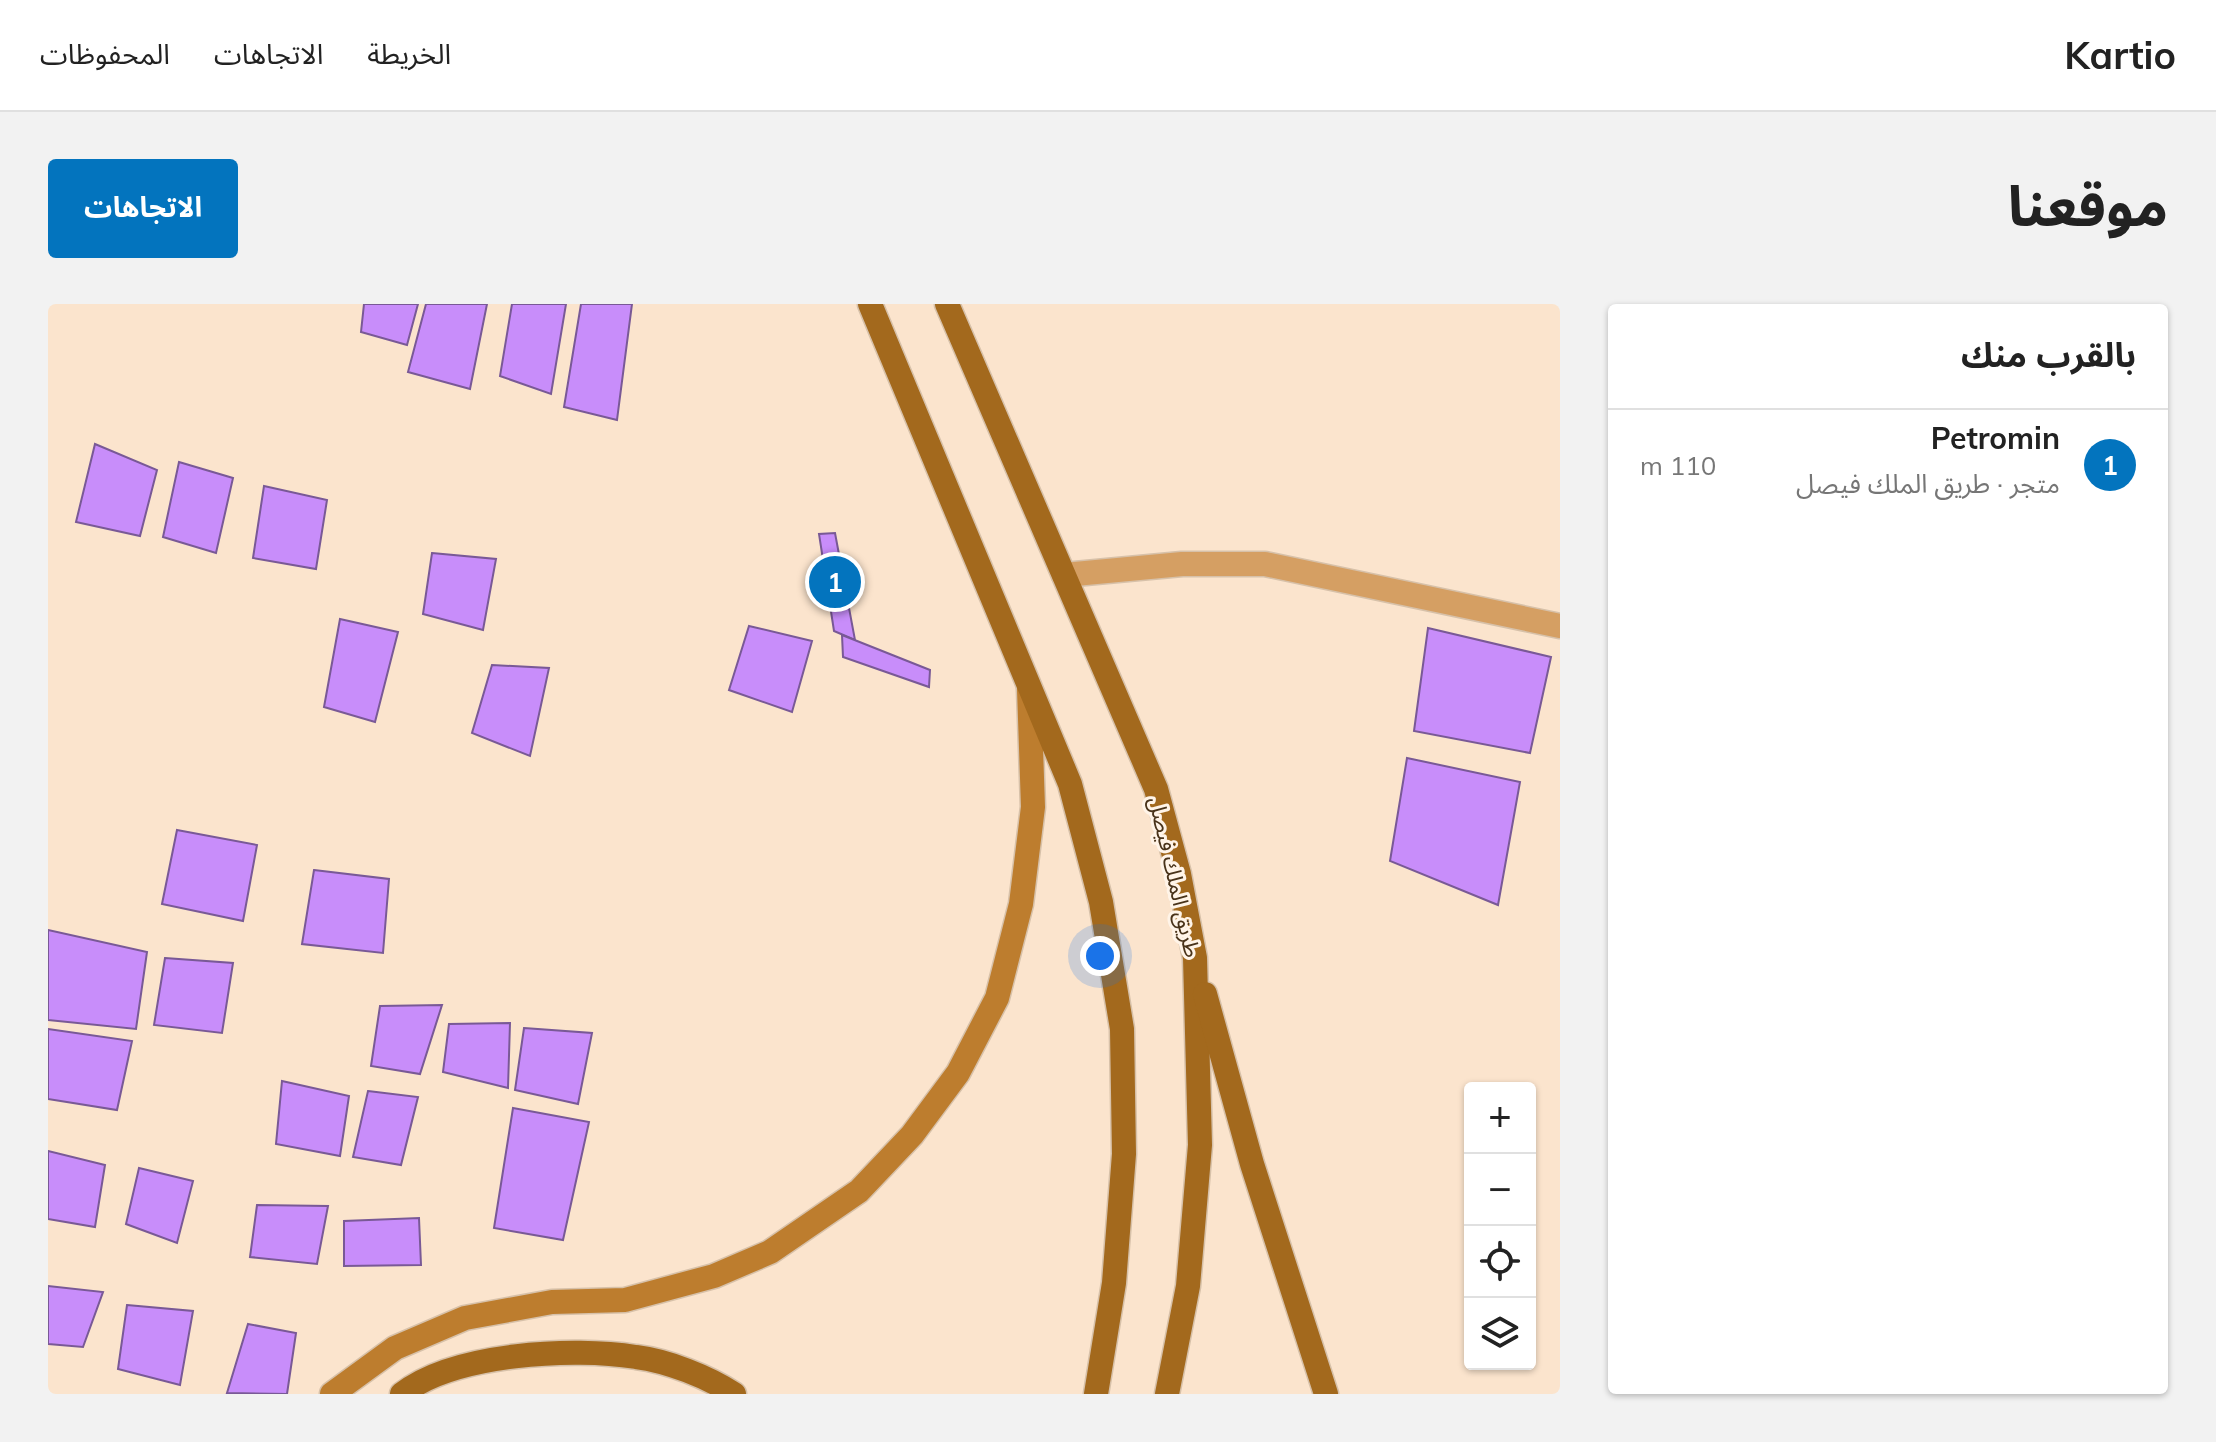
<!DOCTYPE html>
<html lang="ar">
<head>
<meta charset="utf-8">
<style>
  :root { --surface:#fff; --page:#f2f2f2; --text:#222; --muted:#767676; --line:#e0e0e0; --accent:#0374be }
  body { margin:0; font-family:Mulish,"Noto Sans Arabic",sans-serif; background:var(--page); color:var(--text); direction:rtl }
  .controls { position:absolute; right:24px; bottom:24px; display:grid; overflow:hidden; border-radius:8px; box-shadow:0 2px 6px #0004 }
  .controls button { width:72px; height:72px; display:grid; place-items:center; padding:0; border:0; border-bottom:2px solid var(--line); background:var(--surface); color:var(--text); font:40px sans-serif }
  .you { position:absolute; left:1052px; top:652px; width:28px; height:28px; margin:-20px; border:6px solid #fff; border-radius:50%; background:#1a73e8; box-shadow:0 0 0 12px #1a73e833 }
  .badge { display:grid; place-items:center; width:52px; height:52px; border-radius:50%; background:var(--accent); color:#fff; font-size:26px; font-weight:700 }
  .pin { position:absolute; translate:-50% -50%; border:4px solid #fff; box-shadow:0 2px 8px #0006 }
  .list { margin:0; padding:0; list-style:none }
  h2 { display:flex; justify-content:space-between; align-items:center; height:104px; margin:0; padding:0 32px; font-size:34px }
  h2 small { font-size:26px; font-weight:400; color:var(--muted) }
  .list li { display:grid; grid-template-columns:52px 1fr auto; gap:24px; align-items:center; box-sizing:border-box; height:112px; padding:0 32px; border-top:2px solid var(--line) }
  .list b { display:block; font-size:30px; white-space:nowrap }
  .list p { margin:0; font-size:26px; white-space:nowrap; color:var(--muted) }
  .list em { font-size:26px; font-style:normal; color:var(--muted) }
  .icon { flex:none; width:44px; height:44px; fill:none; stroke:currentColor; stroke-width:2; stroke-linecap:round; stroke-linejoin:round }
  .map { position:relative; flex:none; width:1512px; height:1090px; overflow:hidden; direction:ltr; border-radius:8px }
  header { display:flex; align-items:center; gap:48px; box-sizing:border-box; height:112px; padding:0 40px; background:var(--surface); border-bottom:2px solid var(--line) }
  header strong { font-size:38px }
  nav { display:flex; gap:44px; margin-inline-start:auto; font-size:28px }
  .intro { display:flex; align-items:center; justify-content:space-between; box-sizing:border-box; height:192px; padding:0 48px }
  h1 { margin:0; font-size:56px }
  .button { padding:20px 36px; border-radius:8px; background:var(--accent); color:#fff; font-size:28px; font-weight:700 }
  main { display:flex; gap:48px; padding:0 48px }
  aside { flex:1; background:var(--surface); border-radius:8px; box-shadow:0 2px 6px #0004 }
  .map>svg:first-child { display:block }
  .building { fill:#c88dfa; stroke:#795996; stroke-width:2 }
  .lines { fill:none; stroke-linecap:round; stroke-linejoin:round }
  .street-casing { stroke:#d7c1a9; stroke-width:27 }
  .secondary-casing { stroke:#d7c1a9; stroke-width:27 }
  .primary-casing { stroke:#d7c1a9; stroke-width:27 }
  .street { stroke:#d59f63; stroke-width:24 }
  .secondary { stroke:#bd7d2e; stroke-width:24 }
  .primary { stroke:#a3691d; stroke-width:24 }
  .labels { text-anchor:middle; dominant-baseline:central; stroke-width:6; stroke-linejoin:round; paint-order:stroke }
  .street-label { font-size:22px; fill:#49331a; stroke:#fff4e8 }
</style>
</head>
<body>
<header>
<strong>Kartio</strong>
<nav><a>الخريطة</a><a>الاتجاهات</a><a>المحفوظات</a></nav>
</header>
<div class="intro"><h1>موقعنا</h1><a class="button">الاتجاهات</a></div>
<main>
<aside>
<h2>بالقرب منك<small></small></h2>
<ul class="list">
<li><span class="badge">1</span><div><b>Petromin</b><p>متجر · طريق الملك فيصل</p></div><em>110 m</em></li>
</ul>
</aside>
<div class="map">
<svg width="1512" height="1090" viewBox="0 0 1512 1090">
  <rect width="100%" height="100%" fill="#fbe4cd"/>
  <g class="building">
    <polygon points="316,0 370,0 359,41 313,28"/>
    <polygon points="378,0 439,0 422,85 360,68"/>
    <polygon points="464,0 518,0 503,90 452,72"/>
    <polygon points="533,0 584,0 569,116 516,103"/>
    <polygon points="47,140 109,166 92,232 28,218"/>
    <polygon points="131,158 185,174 168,249 115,233"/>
    <polygon points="216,182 279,196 268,265 205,254"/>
    <polygon points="787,229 807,336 786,327 771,230"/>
    <polygon points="384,249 448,255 435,326 375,310"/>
    <polygon points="292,315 350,328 327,418 276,403"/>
    <polygon points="701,322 764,337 744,408 681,386"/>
    <polygon points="1380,324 1503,353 1482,449 1366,427"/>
    <polygon points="794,331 882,366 881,383 795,353"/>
    <polygon points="444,361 501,364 482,452 424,429"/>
    <polygon points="1359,454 1472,478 1450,601 1342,557"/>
    <polygon points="129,526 209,541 195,617 114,600"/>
    <polygon points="266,566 341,575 335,649 254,640"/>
    <polygon points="0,626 99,648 88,725 0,716"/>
    <polygon points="117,654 185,659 174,729 106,721"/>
    <polygon points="394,701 372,770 323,762 332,702"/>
    <polygon points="462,719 460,784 395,768 401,720"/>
    <polygon points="476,724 544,729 530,800 467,786"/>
    <polygon points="0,725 84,737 69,806 0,795"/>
    <polygon points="234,777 301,792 292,852 228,840"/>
    <polygon points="320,787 370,793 353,861 305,853"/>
    <polygon points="465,804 541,818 515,936 446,924"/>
    <polygon points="0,847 57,861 47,923 0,915"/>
    <polygon points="91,864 145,877 129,939 78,920"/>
    <polygon points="209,901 280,902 269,960 202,953"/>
    <polygon points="371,914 373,961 296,962 296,917"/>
    <polygon points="0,982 55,988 35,1043 0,1040"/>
    <polygon points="79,1001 145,1007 132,1081 70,1065"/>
    <polygon points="200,1020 248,1029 239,1090 179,1089"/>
  </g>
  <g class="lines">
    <g class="street-casing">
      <polyline id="street" points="1016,271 1134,260 1217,260 1512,322"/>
    </g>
    <g class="secondary-casing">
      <polyline id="secondary" points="284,1090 347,1044 417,1014 504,998 577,996 666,972 722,948 811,887 864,831 910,769 949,694 973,600 985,503 981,385"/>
    </g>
    <g class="primary-casing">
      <g id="primary">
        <polyline points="822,0 1022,480 1053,598 1074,725 1076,850 1066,979 1048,1090"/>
        <polyline points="899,0 1108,485 1131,570 1147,654 1152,841 1140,982 1119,1090"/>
        <polyline points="1157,690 1204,860 1278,1090"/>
        <path d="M354,1090C406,1049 525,1043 588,1053C620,1057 660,1073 686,1090"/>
      </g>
    </g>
    <use href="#street" class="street"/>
    <use href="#secondary" class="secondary"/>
    <use href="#primary" class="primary"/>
  </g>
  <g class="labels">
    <g class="street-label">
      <text transform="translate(1127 573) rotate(77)">طريق الملك فيصل</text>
    </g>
  </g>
</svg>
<div class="controls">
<button>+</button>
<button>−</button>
<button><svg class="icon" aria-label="locate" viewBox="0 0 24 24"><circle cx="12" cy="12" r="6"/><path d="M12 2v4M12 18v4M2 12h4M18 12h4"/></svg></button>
<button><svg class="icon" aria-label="layers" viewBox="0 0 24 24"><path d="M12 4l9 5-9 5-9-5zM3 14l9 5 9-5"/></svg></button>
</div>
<div class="you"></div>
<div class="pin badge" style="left:787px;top:278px">1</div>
</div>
</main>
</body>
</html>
